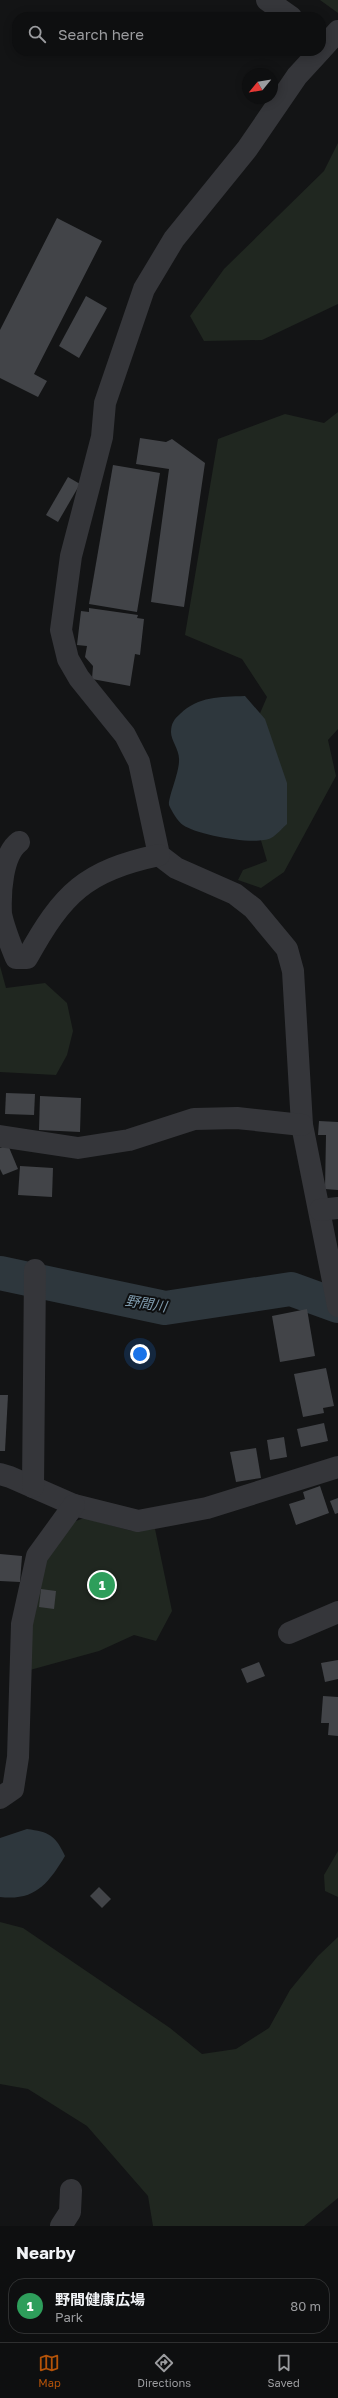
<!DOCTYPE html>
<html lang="en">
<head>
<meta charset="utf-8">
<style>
  :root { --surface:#0e0f10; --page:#171819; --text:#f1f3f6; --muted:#9b9c9f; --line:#2e2f30; --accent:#b45309 }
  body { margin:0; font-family:"Golos Text","Noto Sans JP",sans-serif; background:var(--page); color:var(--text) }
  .compass { position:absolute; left:242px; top:68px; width:36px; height:36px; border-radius:50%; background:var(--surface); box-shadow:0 2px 10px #0003; rotate:240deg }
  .you { position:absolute; left:140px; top:1354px; width:14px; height:14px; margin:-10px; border:3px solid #fff; border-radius:50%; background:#1a73e8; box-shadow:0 0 0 6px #1a73e833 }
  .badge { display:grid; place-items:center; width:26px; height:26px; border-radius:50%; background:var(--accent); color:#fff; font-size:13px; font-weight:700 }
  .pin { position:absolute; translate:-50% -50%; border:2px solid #fff; box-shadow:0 1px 4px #0006 }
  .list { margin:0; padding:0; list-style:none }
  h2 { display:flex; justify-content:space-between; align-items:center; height:52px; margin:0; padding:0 16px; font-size:17px }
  h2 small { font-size:13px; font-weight:400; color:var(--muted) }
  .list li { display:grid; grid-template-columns:26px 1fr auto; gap:12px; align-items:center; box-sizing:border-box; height:56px; margin:0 8px 8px; padding:0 8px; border:1px solid var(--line); border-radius:16px }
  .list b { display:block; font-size:15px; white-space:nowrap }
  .list p { margin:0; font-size:13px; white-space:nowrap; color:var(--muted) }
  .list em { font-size:13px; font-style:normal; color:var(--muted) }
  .icon { flex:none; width:22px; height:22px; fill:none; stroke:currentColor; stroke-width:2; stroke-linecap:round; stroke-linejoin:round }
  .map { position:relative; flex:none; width:338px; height:2226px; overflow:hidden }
  .search { position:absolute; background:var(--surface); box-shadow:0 2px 10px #0003; left:12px; right:12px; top:12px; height:44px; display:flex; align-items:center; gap:10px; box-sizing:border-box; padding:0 14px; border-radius:16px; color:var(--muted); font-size:15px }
  .sheet { height:116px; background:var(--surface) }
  nav { display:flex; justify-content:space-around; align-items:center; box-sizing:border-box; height:56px; border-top:1px solid var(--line); background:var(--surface); font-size:11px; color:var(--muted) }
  nav a { display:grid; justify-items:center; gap:2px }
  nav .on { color:var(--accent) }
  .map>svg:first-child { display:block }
  .green { fill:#202720 }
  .water { fill:#2e373d }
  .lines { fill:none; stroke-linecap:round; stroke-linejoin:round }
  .river { stroke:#2e373d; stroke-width:34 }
  .building { fill:#424448 }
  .minor { stroke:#35363a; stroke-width:22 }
  .labels { text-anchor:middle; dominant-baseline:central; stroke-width:4; stroke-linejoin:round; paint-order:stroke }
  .water-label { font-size:14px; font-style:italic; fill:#7f9bad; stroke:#0e0f10 }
</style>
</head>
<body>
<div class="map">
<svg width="338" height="2226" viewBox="0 0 338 2226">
  <rect width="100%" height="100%" fill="#131415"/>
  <g class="green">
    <polygon points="320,0 338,0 338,13"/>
    <polygon points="338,143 338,304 262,340 204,341 190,316 224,269 324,171"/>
    <polygon points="338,412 338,729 328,740 336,776 284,872 261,888 238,880 243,870 267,861 255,820 249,739 267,697 242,659 185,635 218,439 285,414 324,423"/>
    <polygon points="0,966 6,988 45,983 67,1003 73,1031 67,1055 56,1075 0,1072"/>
    <polygon points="84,1518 132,1531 155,1529 172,1611 156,1641 134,1635 99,1651 30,1670 26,1643 41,1560 68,1524"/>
    <polygon points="338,1851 338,1897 325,1891 324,1875"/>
    <polygon points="0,1922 23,1928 170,2028 202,2054 236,2049 269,2028 290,1990 318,1956 338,1937 338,2198 304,2226 153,2226 148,2196 87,2126 28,2089 0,2084"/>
  </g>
  <g class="water">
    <path d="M245,696L265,719L287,783V824C282,828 277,835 271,838C256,846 197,835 183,825C178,822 171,810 169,805C168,798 179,773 179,761C180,750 171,741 171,732C171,724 174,719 180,714C199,696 219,697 245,696Z"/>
    <path d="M27,1829C49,1832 55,1835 65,1856C48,1884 35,1901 0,1897V1838Z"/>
  </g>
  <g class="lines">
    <polyline class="river" points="0,1273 165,1308 291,1289 338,1306"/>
  </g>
  <g class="building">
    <polygon points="57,218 102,241 34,374 47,381 38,397 0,378 0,330"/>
    <polygon points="86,296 107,308 79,358 59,346"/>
    <polygon points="140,438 166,442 172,439 205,463 184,607 151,602 169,469 136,464"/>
    <polygon points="113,465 160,473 137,612 89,604"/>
    <polygon points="68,477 80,484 58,522 46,515"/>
    <polygon points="89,608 138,615 137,618 144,619 140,655 135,654 130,686 92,679 93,666 85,657 87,646 77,645 81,611 89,612"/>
    <polygon points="6,1093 35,1094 34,1115 5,1114"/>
    <polygon points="40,1096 81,1098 80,1132 39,1130"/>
    <polygon points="319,1121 338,1122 338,1190 325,1189 326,1135 318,1135"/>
    <polygon points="8,1145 18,1169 3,1175 0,1169 0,1148"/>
    <polygon points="20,1166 53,1168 52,1197 18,1195"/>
    <polygon points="307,1309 315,1356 280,1362 272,1316"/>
    <polygon points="326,1368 334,1406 323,1408 324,1413 303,1417 294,1374"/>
    <polygon points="0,1395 8,1395 5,1451 0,1451"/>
    <polygon points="324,1423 328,1441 301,1447 297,1429"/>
    <polygon points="284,1437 287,1457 270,1460 267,1440"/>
    <polygon points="256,1448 261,1478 236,1482 230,1452"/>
    <polygon points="320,1486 329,1513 296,1525 289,1504 305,1499 303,1492"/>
    <polygon points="338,1498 338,1513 335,1514 330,1501"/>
    <polygon points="0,1554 22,1556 20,1582 0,1581"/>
    <polygon points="41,1589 56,1591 54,1609 39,1607"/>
    <polygon points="338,1660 338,1679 325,1682 321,1663"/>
    <polygon points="259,1662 265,1676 247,1683 241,1669"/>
    <polygon points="323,1696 338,1697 338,1736 328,1735 329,1723 321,1723"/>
    <polygon points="99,1887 111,1899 102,1908 90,1896"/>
  </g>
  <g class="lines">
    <g class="minor">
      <polyline points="267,0 291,17"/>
      <polyline points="321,50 338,31"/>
      <polyline points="320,51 297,76 247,149 174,239 144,289 105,403 102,437 71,556 61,630 68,659 79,678 125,735 139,762 159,855 176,868 235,894 253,908 287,949 293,971 302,1125 338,1306"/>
      <path d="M19,842C2,855 0,892 1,914C4,929 10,943 16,958H27C63,893 85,871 159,855"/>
      <polyline points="0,1136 78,1148 129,1140 194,1119 237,1118 302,1125"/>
      <polyline points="320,1210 338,1208"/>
      <polyline points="0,1474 10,1477 74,1505 138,1521 207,1508 338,1467"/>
      <polyline points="33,1487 35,1270"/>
      <polyline points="289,1633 338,1612"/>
      <polyline points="0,1798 13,1789 18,1757 22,1624 37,1556 74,1505"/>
      <polyline points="61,2226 70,2212 71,2190"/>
    </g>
  </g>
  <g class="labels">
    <g class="water-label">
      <text transform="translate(146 1303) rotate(9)">野間川</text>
    </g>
  </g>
</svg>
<svg class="compass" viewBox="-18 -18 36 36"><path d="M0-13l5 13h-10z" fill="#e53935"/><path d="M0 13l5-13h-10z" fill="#9b9c9f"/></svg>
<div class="you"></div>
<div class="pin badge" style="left:102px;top:1585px;background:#2e9e5b">1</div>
<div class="search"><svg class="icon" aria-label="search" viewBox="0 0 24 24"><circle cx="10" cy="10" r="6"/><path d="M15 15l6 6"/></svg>Search here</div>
</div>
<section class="sheet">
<h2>Nearby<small></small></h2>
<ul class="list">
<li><span class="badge" style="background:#2e9e5b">1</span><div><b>野間健康広場</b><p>Park</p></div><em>80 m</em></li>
</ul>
</section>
<nav>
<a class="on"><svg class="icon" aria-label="map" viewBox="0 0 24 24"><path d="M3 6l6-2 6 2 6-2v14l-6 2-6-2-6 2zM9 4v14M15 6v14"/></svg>Map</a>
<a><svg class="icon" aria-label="directions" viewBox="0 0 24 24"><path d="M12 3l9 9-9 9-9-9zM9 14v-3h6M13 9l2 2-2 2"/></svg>Directions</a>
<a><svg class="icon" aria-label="saved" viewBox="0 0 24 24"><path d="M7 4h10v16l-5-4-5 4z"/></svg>Saved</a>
</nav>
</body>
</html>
